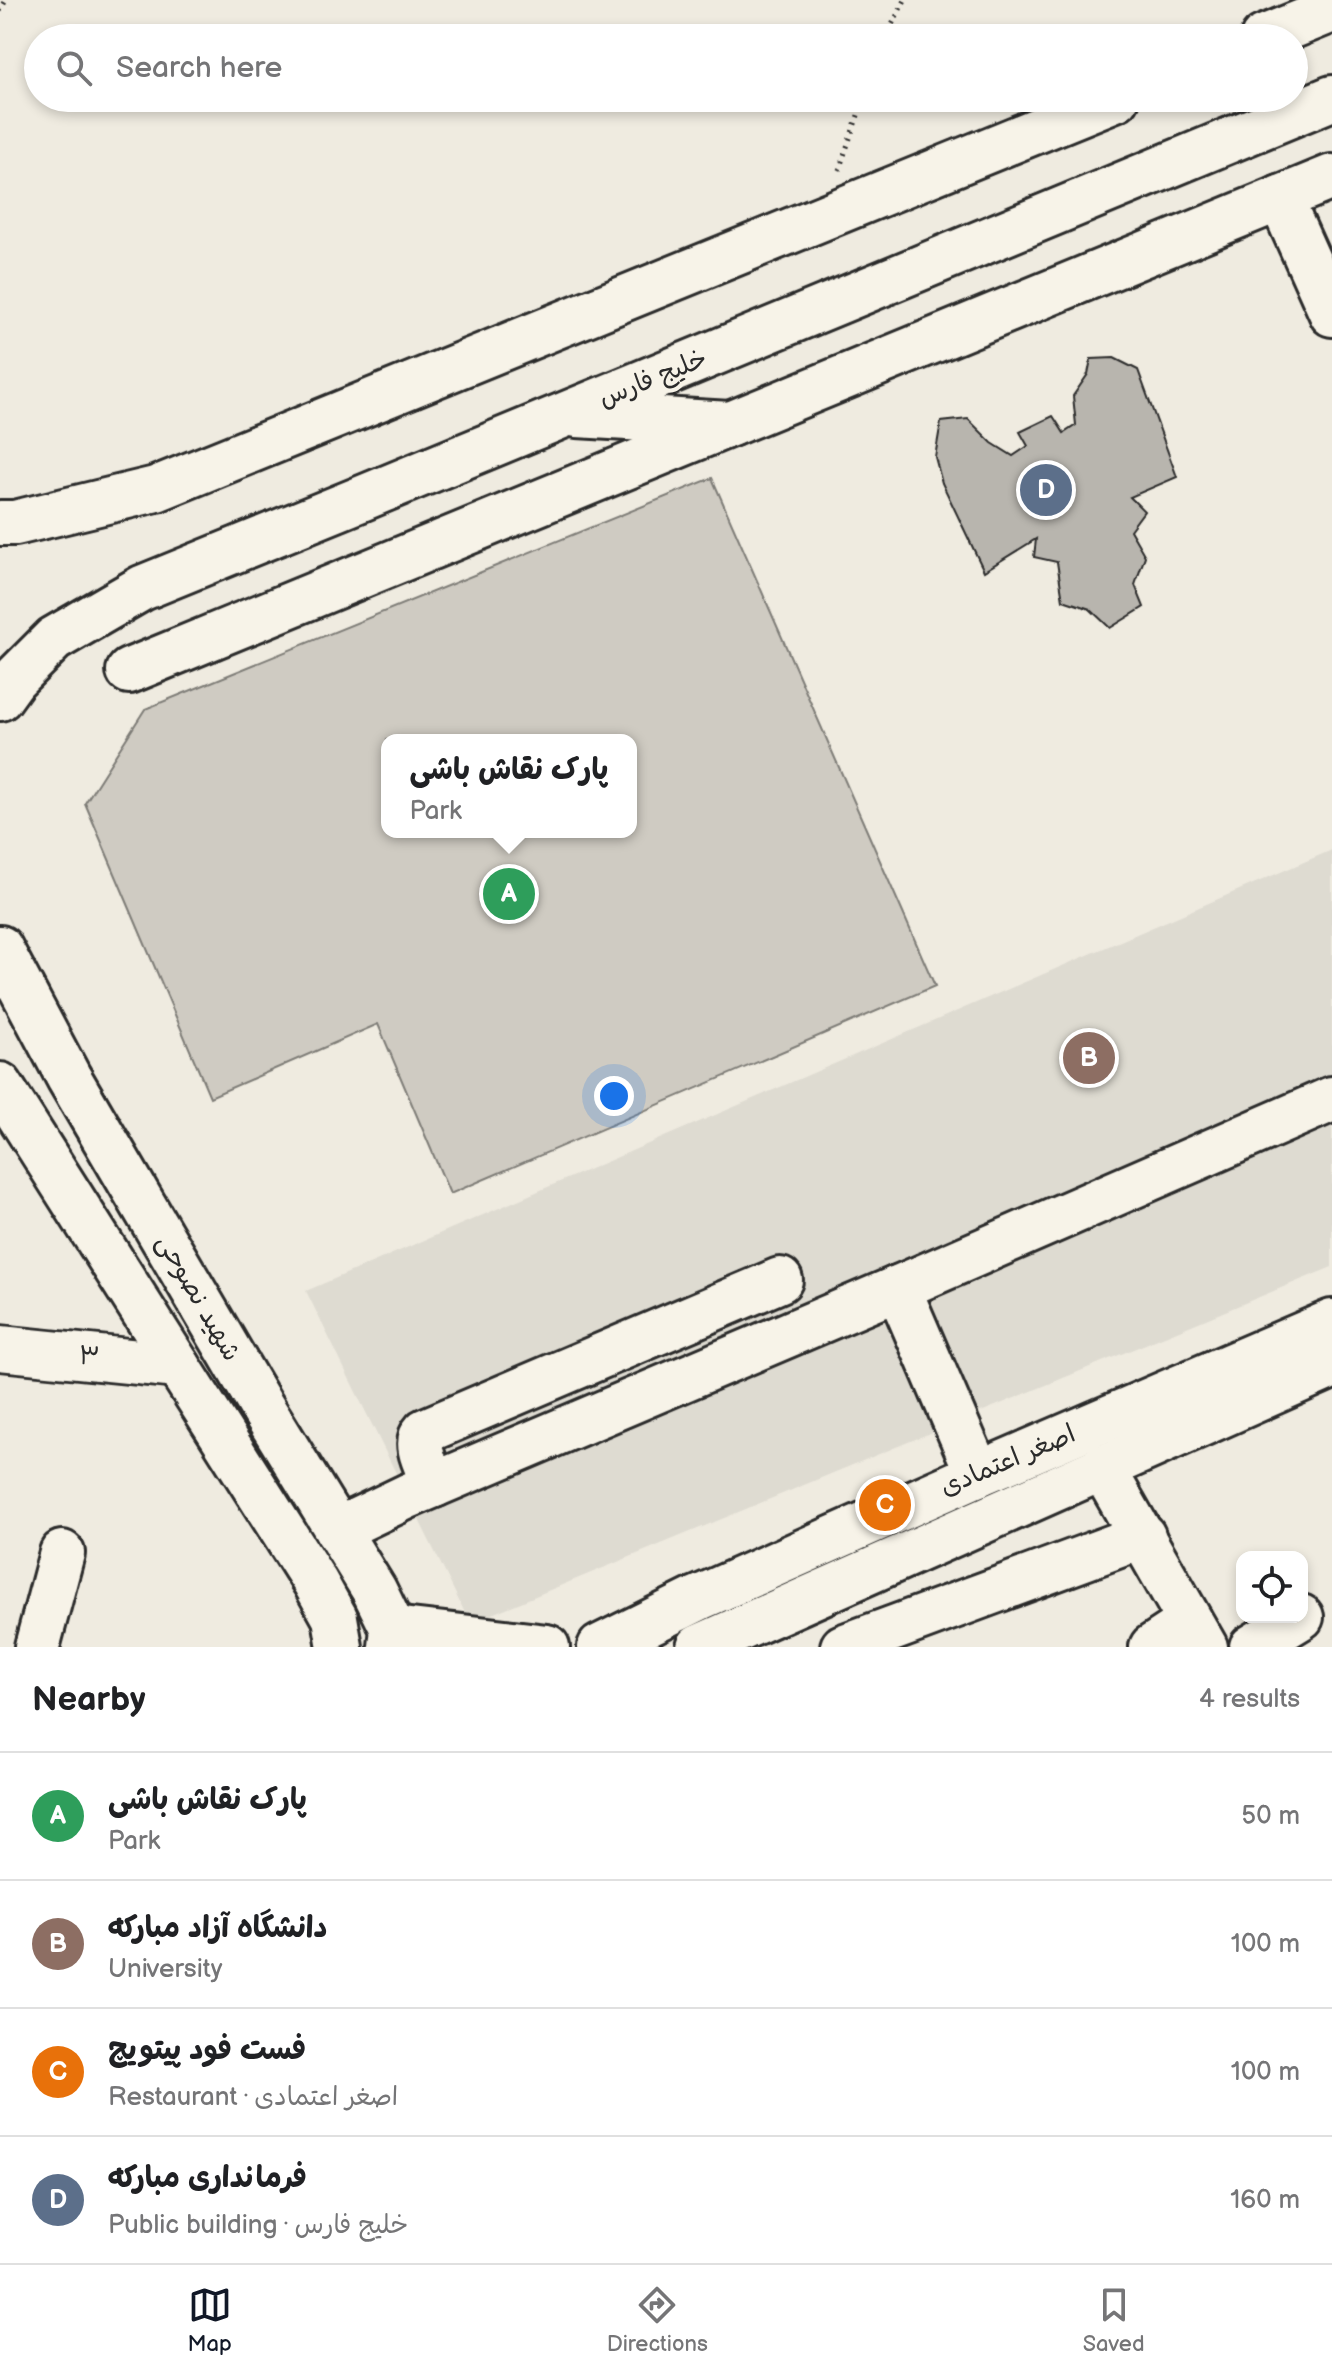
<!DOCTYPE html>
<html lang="en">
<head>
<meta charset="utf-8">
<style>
  :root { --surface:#fff; --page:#f6f6f6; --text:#202124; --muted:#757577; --line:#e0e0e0; --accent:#111827 }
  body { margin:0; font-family:"Balsamiq Sans","Playpen Sans Arabic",sans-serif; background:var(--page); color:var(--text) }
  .controls { position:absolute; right:24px; bottom:24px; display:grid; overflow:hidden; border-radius:16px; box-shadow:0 4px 12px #0003 }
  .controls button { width:72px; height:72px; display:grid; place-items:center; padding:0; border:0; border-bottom:2px solid var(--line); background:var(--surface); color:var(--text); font:40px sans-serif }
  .you { position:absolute; left:614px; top:1096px; width:28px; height:28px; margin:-20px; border:6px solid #fff; border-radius:50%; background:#1a73e8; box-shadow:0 0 0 12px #1a73e833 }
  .badge { display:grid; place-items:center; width:52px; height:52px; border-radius:50%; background:var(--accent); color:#fff; font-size:26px; font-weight:700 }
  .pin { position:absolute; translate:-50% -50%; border:4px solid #fff; box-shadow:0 2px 8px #0006 }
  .popup { position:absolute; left:381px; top:734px; width:256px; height:104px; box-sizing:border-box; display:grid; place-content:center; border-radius:16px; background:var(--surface); filter:drop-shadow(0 2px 6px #0005); font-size:26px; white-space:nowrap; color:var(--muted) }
  .popup b { font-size:30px; color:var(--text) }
  .popup::after { content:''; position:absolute; left:50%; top:100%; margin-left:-16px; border:16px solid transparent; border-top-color:var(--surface) }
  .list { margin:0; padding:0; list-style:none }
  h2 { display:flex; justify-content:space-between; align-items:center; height:104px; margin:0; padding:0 32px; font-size:34px }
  h2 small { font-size:26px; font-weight:400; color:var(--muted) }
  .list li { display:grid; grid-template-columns:52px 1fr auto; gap:24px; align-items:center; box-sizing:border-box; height:128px; padding:0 32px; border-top:2px solid var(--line) }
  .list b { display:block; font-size:30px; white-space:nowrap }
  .list p { margin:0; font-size:26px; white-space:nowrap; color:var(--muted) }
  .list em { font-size:26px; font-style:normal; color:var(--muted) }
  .icon { flex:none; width:44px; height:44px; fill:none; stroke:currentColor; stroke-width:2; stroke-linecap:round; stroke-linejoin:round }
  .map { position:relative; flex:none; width:1332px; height:1647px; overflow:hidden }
  .search { position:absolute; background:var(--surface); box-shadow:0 4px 12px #0003; left:24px; right:24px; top:24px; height:88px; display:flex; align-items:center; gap:20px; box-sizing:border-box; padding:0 28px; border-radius:44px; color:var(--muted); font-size:30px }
  .sheet { height:616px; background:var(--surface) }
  nav { display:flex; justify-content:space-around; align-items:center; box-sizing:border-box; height:112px; border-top:2px solid var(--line); background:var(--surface); font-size:22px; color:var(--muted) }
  nav a { display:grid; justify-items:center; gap:4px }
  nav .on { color:var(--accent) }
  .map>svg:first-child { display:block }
  .built { fill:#dedbd1 }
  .green { fill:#cfcbc2; stroke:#7d7b76; stroke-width:2; fill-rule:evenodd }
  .building { fill:#b8b5ae; stroke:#2b2b2b; stroke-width:2 }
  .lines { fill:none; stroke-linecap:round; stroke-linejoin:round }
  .minor-casing { stroke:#2b2b2b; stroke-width:50 }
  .major-casing { stroke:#2b2b2b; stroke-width:50 }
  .path { stroke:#2b2b2b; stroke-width:5; stroke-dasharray:2 6; stroke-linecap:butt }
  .minor { stroke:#f7f3e8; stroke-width:44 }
  .major { stroke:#f7f3e8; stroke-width:44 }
  .labels { text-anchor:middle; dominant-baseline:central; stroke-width:8; stroke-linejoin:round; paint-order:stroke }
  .street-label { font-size:26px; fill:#2b2b2b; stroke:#f7f3e8 }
</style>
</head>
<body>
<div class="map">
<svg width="1332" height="1647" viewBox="0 0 1332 1647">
  <rect width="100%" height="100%" fill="#efebe0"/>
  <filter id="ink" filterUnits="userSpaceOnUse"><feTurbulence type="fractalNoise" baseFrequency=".0125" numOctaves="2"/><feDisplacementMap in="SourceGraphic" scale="16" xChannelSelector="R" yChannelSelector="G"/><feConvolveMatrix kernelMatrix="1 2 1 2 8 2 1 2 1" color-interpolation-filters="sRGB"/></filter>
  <g filter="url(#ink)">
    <polygon class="built" points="1332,850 1332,1267 470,1623 306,1291"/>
    <path class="green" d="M712,478L935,986L450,1194L378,1024L210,1097L85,803L145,709ZM387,740H631V832H387Z"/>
    <polygon class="building" points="1114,358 1138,370 1177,477 1130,497 1144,511 1130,530 1145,556 1135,585 1144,607 1110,628 1090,609 1063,600 1057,562 1034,557 1036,539 984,571 942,483 935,457 941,422 968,419 992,443 1013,456 1028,446 1020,432 1053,416 1064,433 1076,425 1073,396 1088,374 1091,359"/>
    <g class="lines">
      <g class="minor-casing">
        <g id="minor">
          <polyline points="1280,198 1332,314"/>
          <polyline points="129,671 1332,177"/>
          <polyline points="898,1288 978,1474"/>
          <polyline points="0,1348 178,1366"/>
          <polyline points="1102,1467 1205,1647"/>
          <path d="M434,1485C429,1469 412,1445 425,1431L780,1280"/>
          <polyline points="337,1530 408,1496 898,1288 1332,1099"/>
          <polyline points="393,1629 547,1647"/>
          <polyline points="37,1647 62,1553"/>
          <polyline points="600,1647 699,1598 978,1474 1332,1322"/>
          <polyline points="699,1647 1332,1366"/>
          <polyline points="843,1647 1143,1536"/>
          <polyline points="1152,1647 1190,1622"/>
          <polyline points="1252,1647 1301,1617"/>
        </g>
      </g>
      <g class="major-casing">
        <g id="major">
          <polyline points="1263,38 1332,10"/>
          <polyline points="577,415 730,424"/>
          <polyline points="0,523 15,523 156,489 1117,98"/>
          <polyline points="0,698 13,680 54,639 142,588 363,498 1332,98"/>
          <polyline points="0,948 69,1078 260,1404 374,1590 393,1629 391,1647"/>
          <polyline points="0,1085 315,1582 335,1618 340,1647"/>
        </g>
      </g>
      <g class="path">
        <polyline points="0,11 6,0"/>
        <polyline points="885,38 905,0"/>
        <polyline points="839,170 864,98"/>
      </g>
      <use href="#minor" class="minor"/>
      <use href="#major" class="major"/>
    </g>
  </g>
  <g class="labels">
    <g class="street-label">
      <text transform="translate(653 379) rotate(-22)">خلیج فارس</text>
      <text transform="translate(198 1298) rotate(60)">شهید نصوحی</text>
      <text transform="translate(89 1357) rotate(6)">۳</text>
      <text transform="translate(1008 1461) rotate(-23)">اصغر اعتمادی</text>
    </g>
  </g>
</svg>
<div class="controls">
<button><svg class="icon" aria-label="locate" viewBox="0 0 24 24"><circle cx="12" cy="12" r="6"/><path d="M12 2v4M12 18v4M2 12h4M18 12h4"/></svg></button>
</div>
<div class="you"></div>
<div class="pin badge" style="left:509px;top:894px;background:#2e9e5b">A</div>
<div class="popup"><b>پارک نقاش باشی</b>Park</div>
<div class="pin badge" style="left:1089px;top:1058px;background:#8d6e63">B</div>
<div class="pin badge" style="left:885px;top:1505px;background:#e8710a">C</div>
<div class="pin badge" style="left:1046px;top:490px;background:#5c6f8a">D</div>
<div class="search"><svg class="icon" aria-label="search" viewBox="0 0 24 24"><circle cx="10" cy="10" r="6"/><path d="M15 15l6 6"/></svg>Search here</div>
</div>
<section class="sheet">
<h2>Nearby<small>4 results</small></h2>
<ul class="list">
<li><span class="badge" style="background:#2e9e5b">A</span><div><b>پارک نقاش باشی</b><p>Park</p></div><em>50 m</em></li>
<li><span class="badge" style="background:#8d6e63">B</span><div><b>دانشگاه آزاد مبارکه</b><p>University</p></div><em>100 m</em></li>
<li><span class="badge" style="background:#e8710a">C</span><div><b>فست فود پیتویچ</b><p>Restaurant · اصغر اعتمادی</p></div><em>100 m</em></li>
<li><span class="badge" style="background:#5c6f8a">D</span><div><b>فرمانداری مبارکه</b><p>Public building · خلیج فارس</p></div><em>160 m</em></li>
</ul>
</section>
<nav>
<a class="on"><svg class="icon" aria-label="map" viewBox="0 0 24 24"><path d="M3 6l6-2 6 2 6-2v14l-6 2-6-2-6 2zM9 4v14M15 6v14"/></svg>Map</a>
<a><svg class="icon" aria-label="directions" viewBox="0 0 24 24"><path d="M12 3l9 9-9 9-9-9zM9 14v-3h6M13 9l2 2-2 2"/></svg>Directions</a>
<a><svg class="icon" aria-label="saved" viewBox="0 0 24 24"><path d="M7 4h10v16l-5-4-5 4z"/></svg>Saved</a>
</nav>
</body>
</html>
